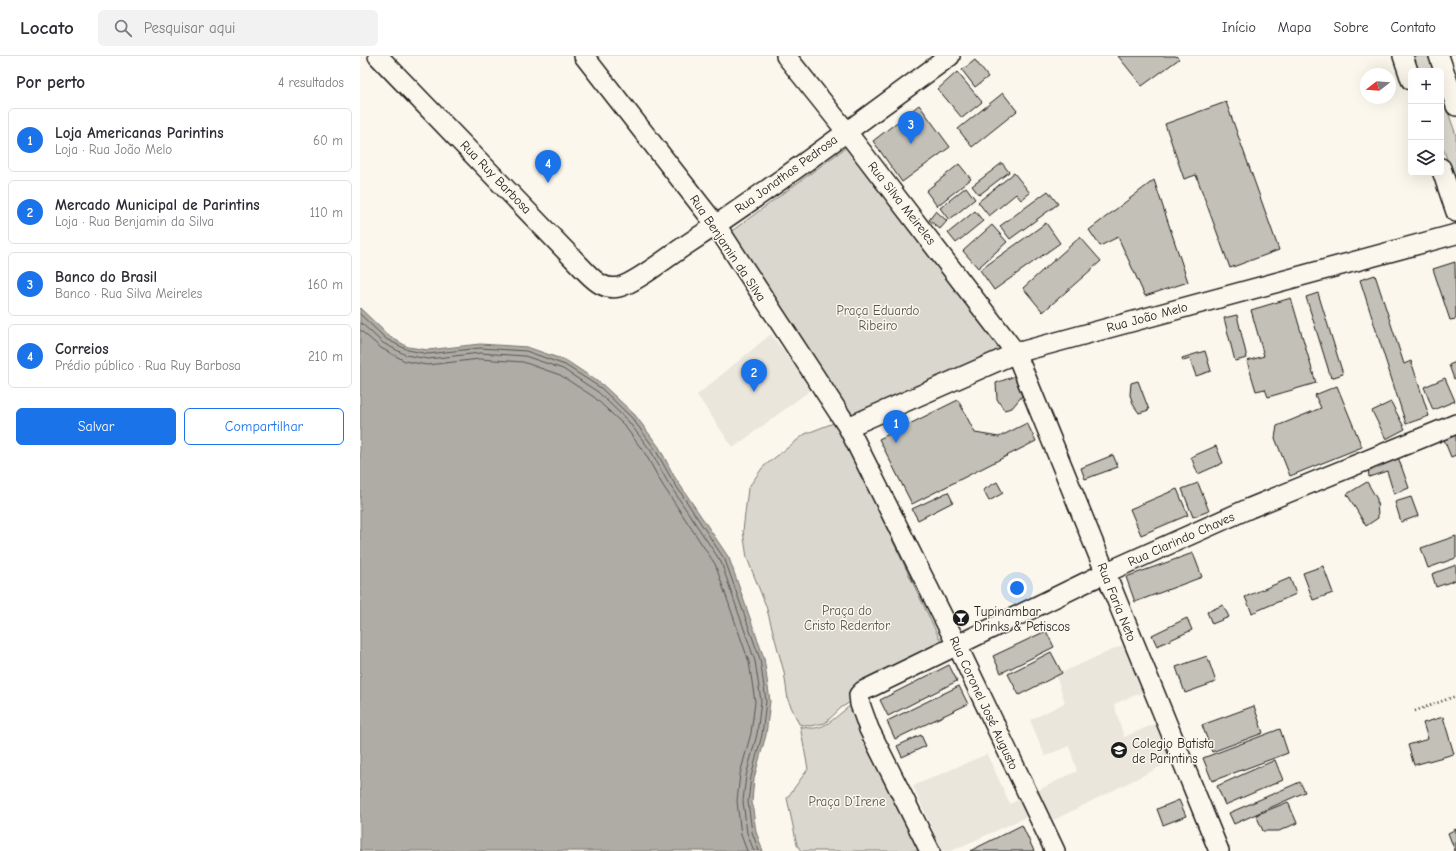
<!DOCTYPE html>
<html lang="pt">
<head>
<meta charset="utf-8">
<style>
  :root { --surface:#fff; --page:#f2f2f3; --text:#2b2b33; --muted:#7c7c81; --line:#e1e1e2; --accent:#1a73e8 }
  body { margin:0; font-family:"Comic Neue",sans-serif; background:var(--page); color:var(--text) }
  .controls { position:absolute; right:12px; top:12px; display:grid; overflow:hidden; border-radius:6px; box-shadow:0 4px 16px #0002 }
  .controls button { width:36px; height:36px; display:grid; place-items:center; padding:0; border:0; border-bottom:1px solid var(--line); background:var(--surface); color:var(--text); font:20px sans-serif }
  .compass { position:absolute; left:1000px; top:12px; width:36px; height:36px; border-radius:50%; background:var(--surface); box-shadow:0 4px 16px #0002; rotate:253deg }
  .you { position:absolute; left:657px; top:532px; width:14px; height:14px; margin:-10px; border:3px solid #fff; border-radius:50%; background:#1a73e8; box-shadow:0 0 0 6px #1a73e833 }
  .badge { display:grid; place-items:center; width:26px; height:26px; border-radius:50%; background:var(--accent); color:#fff; font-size:13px; font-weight:700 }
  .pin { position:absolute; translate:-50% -33px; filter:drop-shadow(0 1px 2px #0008) }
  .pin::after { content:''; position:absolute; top:21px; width:14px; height:12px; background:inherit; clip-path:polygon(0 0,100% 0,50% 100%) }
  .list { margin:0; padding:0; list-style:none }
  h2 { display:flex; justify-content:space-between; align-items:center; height:52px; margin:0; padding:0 16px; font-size:17px }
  h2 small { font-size:13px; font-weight:400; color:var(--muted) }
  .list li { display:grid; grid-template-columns:26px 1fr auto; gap:12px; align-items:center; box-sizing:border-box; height:64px; margin:0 8px 8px; padding:0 8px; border:1px solid var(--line); border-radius:6px }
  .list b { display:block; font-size:15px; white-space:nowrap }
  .list p { margin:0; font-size:13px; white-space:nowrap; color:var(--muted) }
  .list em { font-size:13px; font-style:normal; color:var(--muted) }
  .actions { display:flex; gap:8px; padding:12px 16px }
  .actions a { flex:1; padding:9px 0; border:1px solid var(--accent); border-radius:6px; text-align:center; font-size:14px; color:var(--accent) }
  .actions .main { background:var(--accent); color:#fff }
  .icon { flex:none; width:22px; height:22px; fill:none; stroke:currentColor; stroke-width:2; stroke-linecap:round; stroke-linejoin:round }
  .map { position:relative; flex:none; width:1096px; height:795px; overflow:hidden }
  header { display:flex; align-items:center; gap:24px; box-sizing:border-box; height:56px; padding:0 20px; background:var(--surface); border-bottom:1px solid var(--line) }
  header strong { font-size:19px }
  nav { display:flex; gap:22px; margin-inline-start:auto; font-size:14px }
  .search { width:280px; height:36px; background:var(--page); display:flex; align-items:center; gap:10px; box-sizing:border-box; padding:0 14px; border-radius:6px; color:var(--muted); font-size:15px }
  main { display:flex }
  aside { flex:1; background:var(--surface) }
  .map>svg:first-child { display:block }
  .built { fill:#eae6dc }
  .green { fill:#dad7ce; stroke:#7b7a75 }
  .water { fill:#afaca5; stroke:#74726e }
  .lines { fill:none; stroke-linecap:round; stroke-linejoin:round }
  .shore { stroke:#575653; stroke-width:1 }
  .building { fill:#c3c0b8; stroke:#1c1c1c }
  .minor-casing { stroke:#1c1c1c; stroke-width:22 }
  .path { stroke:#1c1c1c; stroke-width:2.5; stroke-dasharray:1 3; stroke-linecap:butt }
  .minor { stroke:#fbf7ec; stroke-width:19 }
  .labels { text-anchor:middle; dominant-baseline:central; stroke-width:3; stroke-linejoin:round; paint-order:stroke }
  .street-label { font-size:13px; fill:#1c1c1c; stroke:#fbf7ec }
  .park-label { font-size:13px; fill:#555451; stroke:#fbf7ec }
  .poi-label { font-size:13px; fill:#1c1c1c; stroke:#fbf7ec; text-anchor:start }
</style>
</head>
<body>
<header>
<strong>Locato</strong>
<div class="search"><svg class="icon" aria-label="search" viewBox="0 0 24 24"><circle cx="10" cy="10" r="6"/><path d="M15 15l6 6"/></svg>Pesquisar aqui</div>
<nav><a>Início</a><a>Mapa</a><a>Sobre</a><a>Contato</a></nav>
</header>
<main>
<aside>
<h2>Por perto<small>4 resultados</small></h2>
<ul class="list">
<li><span class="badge">1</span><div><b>Loja Americanas Parintins</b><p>Loja · Rua João Melo</p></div><em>60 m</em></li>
<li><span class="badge">2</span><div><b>Mercado Municipal de Parintins</b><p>Loja · Rua Benjamin da Silva</p></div><em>110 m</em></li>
<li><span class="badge">3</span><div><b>Banco do Brasil</b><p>Banco · Rua Silva Meireles</p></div><em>160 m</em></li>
<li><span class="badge">4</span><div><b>Correios</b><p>Prédio público · Rua Ruy Barbosa</p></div><em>210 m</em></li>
</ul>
<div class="actions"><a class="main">Salvar</a><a>Compartilhar</a></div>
</aside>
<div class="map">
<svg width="1096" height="795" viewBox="0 0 1096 795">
  <rect width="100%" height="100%" fill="#fbf7ec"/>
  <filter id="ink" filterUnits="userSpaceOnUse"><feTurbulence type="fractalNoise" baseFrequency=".025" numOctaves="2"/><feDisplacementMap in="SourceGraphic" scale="8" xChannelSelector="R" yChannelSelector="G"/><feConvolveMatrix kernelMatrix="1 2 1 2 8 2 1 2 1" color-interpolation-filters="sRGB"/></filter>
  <g filter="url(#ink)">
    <g class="built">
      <polygon points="411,278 452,333 373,392 337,339"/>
      <polygon points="765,588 783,636 754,648 764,681 797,667 812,705 694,764 686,752 591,795 582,795 553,730 627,698 650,748 717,715 709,690 685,700 670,664 705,647 696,619"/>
    </g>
    <g class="green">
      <polygon points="1051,0 1068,0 1074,15 1057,15"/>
      <polygon points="1081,36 1096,79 1096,129 1081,86"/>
      <polygon points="488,90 641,294 490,362 369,177"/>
      <polygon points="476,366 584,592 482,651 465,667 450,670 439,668 428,644 424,616 406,550 387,502 383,475 388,432 403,411 445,378"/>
      <path d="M495,647L567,795H441L437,789L427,742L448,713L440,670C466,679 475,658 495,647Z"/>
    </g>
    <polygon class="water" points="0,252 29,280 48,291 68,294 120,288 167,291 207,305 243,329 275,359 299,391 314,420 369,502 404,602 410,645 406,679 394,722 392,746 396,776 403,795 0,795"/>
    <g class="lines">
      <g class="shore">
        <polyline points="0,258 26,283 48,294 68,298 120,292 166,295 205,309 241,332 272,362 295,393 311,422 365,504 400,603 406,645 402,679 391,721 388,746 392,776 399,795"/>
        <polyline points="0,266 23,287 46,299 68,303 120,297 165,300 203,313 238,336 268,365 291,395 307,425 361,506 395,605 401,645 397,678 386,720 383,745 387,777 394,795"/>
        <polyline points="0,274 21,292 45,305 67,309 120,303 163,306 200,319 234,341 264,369 286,399 302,428 355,508 389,606 395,646 391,677 380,718 377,745 381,779 387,795"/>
      </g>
    </g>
    <g class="building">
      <polygon points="758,0 816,0 819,3 782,30"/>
      <polygon points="615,4 628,21 615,31 602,14"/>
      <polygon points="597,16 622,46 602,62 578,33"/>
      <polygon points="643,37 657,55 612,91 598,73"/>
      <polygon points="866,46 919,194 870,212 836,119 824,123 805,68"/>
      <polygon points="559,49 590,91 542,126 513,85"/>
      <polygon points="642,107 649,116 619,139 612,130"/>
      <polygon points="599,108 611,123 577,150 566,135"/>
      <polygon points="654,117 670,137 661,144 656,138 629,160 618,146"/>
      <polygon points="794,124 828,226 785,240 758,181 740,190 729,174"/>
      <polygon points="606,131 615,143 589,164 580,152"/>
      <polygon points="688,135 698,148 650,183 640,170"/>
      <polygon points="576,155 587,165 580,173 569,164"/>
      <polygon points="615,155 623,165 596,187 588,177"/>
      <polygon points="686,167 700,187 634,234 620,214"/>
      <polygon points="632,169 647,186 618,212 603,195"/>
      <polygon points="720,181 741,205 683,256 663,232"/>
      <polygon points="1095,206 1096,263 1090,264 1073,213"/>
      <polygon points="1015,219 1044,308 1051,305 1069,360 1046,368 1000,224"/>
      <polygon points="958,237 983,318 971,322 946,241"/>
      <polygon points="931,242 956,327 908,341 905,333 896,335 887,305 904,300 891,254"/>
      <polygon points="877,259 887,302 875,305 864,262"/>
      <polygon points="845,295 851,315 836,320 830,303 823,305 822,302"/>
      <polygon points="1096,306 1096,322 1094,323 1089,309"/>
      <polygon points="655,320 662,340 652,352 644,354 637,343 636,327"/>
      <polygon points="1085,322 1095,345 1073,354 1064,331"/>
      <polygon points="778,325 789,354 779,357 774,350 770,339 771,327"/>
      <polygon points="977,330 1002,391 930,420 915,382 917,370 961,352 955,339"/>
      <polygon points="598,344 615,377 639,381 667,367 676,385 552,448 519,383"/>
      <polygon points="1031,346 1045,373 1026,383 1012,355"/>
      <polygon points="1096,376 1096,399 1091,401 1083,381"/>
      <polygon points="856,390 863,407 838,418 831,401"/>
      <polygon points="753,399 758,411 725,423 721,412"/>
      <polygon points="1038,401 1049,432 1034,438 1027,415 1009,421 1008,411"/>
      <polygon points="637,426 643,437 629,445 623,434"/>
      <polygon points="1007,426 1017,443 1018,462 1006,470 987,438"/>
      <polygon points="838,427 849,455 833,461 822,433"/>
      <polygon points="817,433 828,459 781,479 770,453"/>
      <polygon points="588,436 593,446 558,464 552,453"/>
      <polygon points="1051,441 1058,460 1041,466 1035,446"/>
      <polygon points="1096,480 1096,502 1068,512 1061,492"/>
      <polygon points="833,497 842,521 775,546 766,521"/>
      <polygon points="1096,509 1096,524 1076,531 1072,518"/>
      <polygon points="963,510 973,537 953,544 943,517"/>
      <polygon points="930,522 936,538 892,557 885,541"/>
      <polygon points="863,549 869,561 852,568 847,556"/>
      <polygon points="827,562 832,574 797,590 792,579"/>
      <polygon points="686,575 694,591 641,617 633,600"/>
      <polygon points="691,596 702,617 659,639 648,618"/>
      <polygon points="847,600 856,626 825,637 816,611"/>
      <polygon points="589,609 597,625 528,660 520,644"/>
      <polygon points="599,630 608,648 535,683 527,665"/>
      <polygon points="894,650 903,677 852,696 842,669"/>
      <polygon points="1083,661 1094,698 1054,709 1048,689 1068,683 1063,667"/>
      <polygon points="920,673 928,697 852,725 843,702"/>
      <polygon points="561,679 566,690 542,701 537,690"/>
      <polygon points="915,704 923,724 865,749 857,730"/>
      <polygon points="940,726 945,736 874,768 869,757"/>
      <polygon points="819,744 826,760 803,769 797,753"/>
      <polygon points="928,746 937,767 919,775 903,775 896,759"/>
      <polygon points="662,769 674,795 610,795"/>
      <polygon points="1096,773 1096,795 1095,795 1088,777"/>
    </g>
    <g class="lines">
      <g class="minor-casing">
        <g id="minor">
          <path d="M18,0L227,217C236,226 245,234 259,231C276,227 309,200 326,189C416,130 502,64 590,0"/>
          <polyline points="224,0 356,169 488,371 597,589 695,795"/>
          <polyline points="426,0 486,75 656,297 859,795"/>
          <polyline points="1043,0 1051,24"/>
          <polyline points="1079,0 1096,50"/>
          <polyline points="1081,112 1096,156"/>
          <polyline points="488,371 656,297 1096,178"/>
          <polyline points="570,795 509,673 500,648 499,639 503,635 745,517 890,452 1096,368"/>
        </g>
      </g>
      <polyline class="path" points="1055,655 1096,640"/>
      <use href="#minor" class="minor"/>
    </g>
  </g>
  <defs>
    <g id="bar-disc" transform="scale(0.9)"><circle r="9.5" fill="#1c1c1c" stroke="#fbf7ec"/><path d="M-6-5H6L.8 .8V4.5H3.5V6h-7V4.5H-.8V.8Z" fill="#fff"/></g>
    <g id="school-disc" transform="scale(0.9)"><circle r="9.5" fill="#1c1c1c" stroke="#fbf7ec"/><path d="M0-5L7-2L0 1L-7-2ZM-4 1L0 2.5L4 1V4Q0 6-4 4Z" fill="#fff"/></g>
  </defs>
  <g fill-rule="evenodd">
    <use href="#bar-disc" x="601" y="562"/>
    <use href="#school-disc" x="759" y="694"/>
  </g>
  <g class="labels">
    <g class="street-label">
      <text transform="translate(426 118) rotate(-36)">Rua Jonathas Pedrosa</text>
      <text transform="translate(136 121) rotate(46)">Rua Ruy Barbosa</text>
      <text transform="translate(542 147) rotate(52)">Rua Silva Meireles</text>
      <text transform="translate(368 192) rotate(56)">Rua Benjamin da Silva</text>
      <text transform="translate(787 261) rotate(-15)">Rua João Melo</text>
      <text transform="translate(821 483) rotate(-24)">Rua Clarindo Chaves</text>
      <text transform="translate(757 546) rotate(68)">Rua Faria Neto</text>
      <text transform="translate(624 647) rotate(65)">Rua Coronel José Augusto</text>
    </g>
    <g class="park-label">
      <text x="518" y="254">Praça Eduardo<tspan x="518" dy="15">Ribeiro</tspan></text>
      <text x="487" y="554">Praça do<tspan x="487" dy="15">Cristo Redentor</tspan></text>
      <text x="487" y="745">Praça D'Irene</text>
    </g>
    <g class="poi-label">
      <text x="614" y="555">Tupinambar<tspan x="614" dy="15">Drinks &amp; Petiscos</tspan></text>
      <text x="772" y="687">Colegio Batista<tspan x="772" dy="15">de Parintins</tspan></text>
    </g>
  </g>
</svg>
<div class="controls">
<button>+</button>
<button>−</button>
<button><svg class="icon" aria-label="layers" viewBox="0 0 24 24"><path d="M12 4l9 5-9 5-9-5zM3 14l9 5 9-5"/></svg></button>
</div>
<svg class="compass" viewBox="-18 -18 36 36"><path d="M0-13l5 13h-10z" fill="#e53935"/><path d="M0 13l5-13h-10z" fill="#7c7c81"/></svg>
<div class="you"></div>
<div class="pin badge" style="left:536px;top:387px">1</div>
<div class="pin badge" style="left:394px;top:336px">2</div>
<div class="pin badge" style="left:551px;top:88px">3</div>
<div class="pin badge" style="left:188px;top:127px">4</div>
</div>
</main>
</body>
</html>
